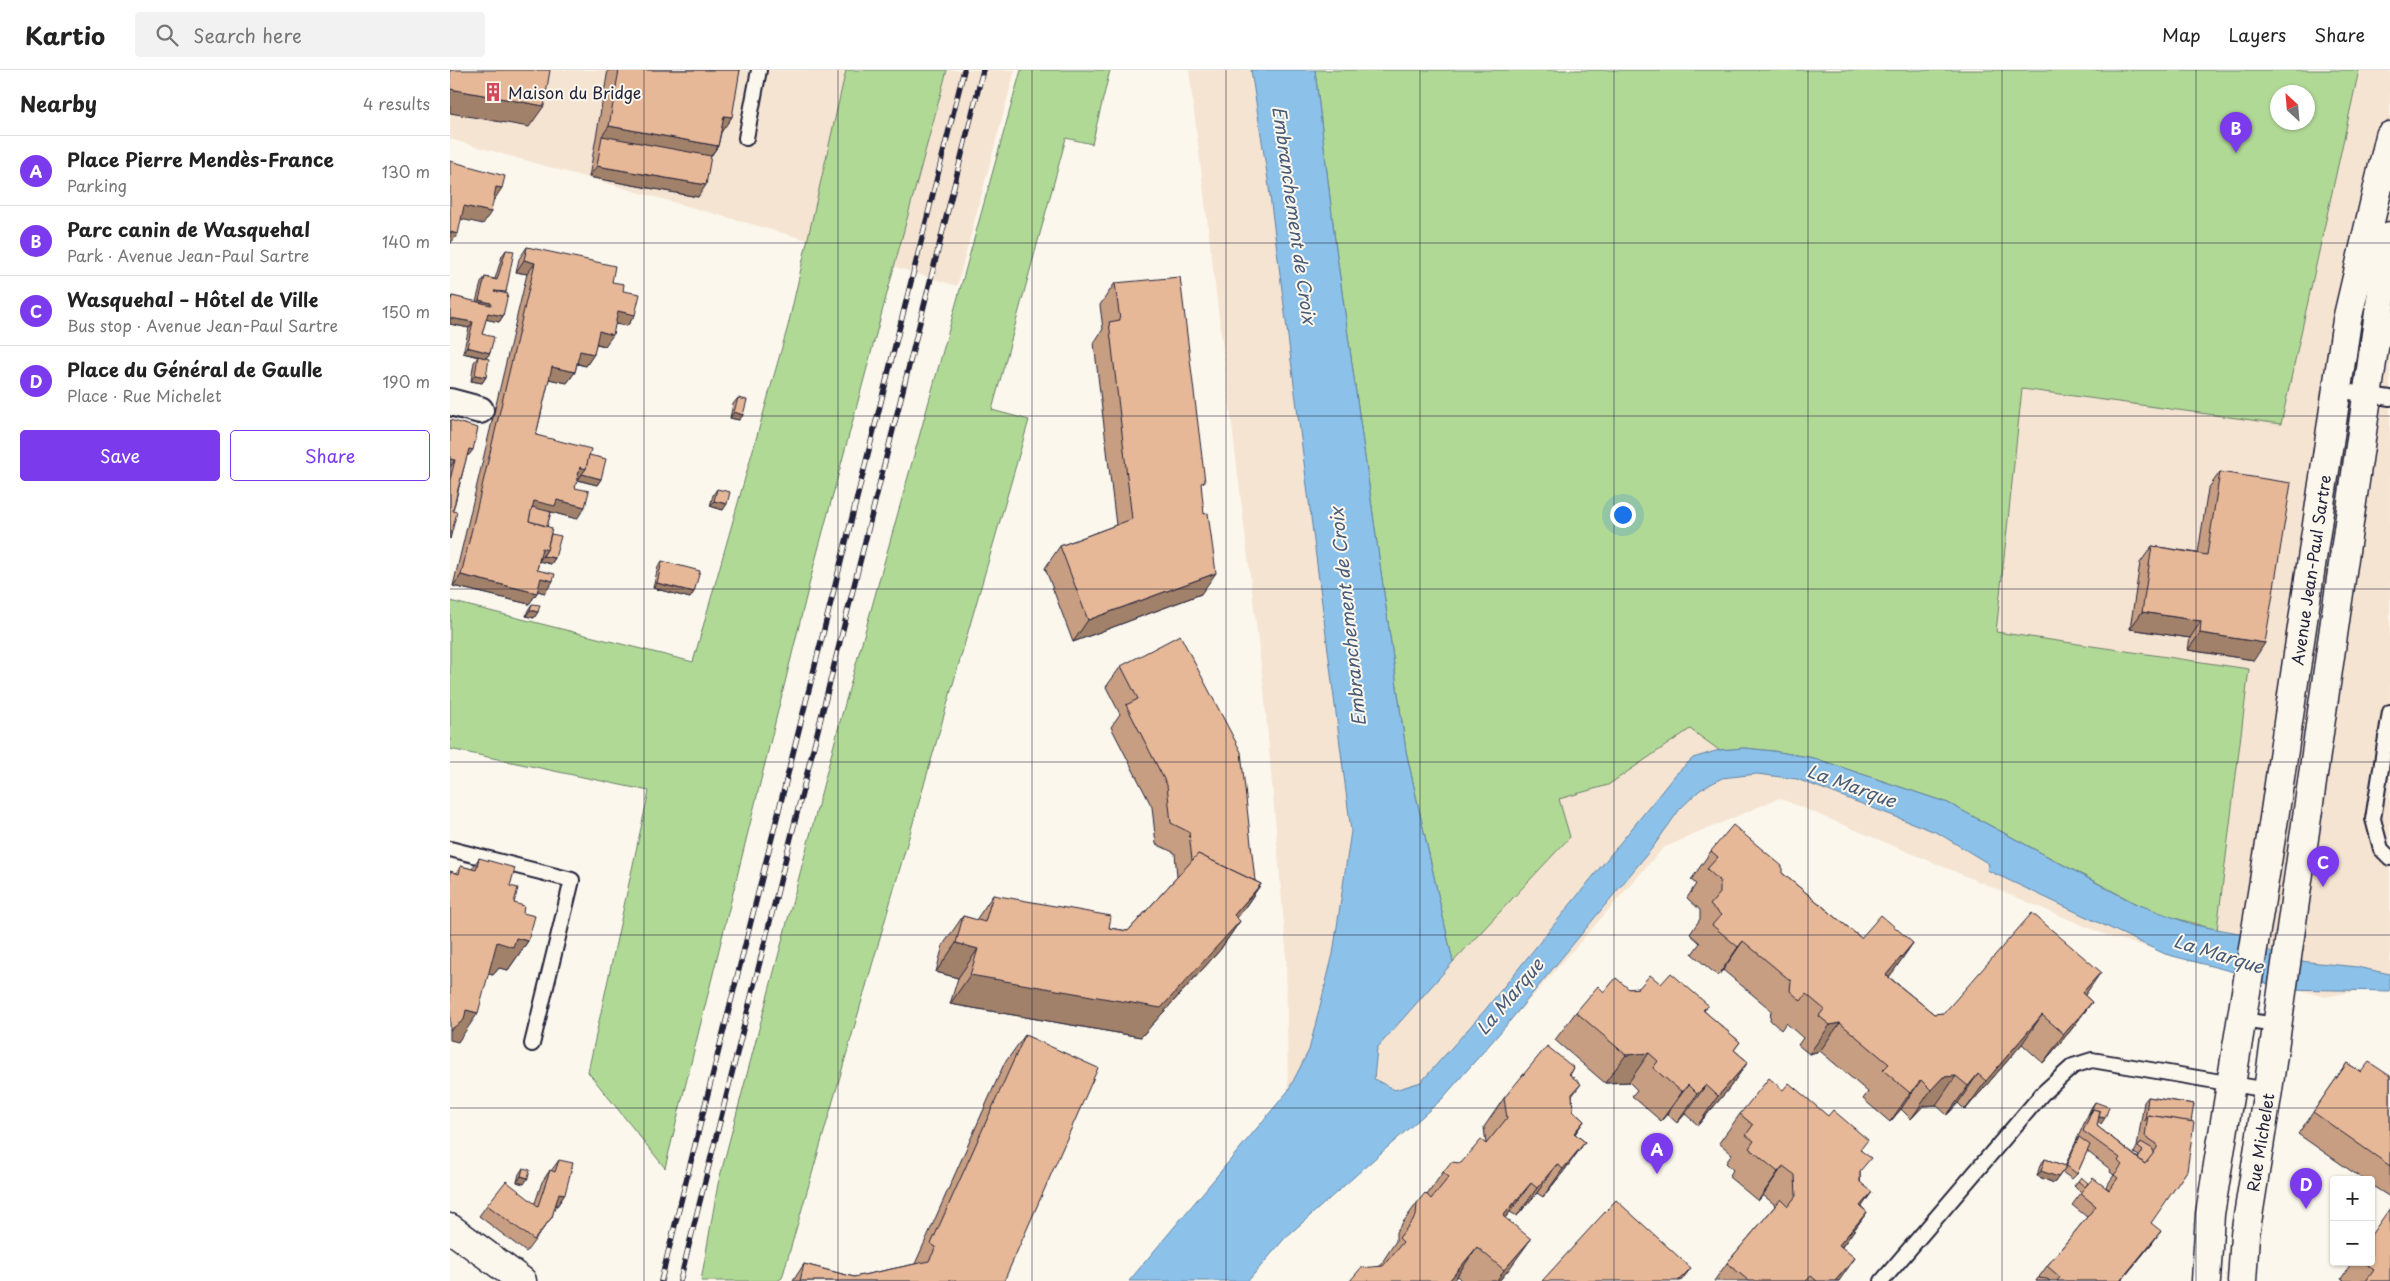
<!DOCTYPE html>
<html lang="en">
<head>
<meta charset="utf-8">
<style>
  :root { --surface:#fff; --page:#f2f2f2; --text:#222; --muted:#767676; --line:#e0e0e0; --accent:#7c3aed }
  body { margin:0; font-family:"Playpen Sans",sans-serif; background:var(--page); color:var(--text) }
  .controls { position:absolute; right:15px; bottom:15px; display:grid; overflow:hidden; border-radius:5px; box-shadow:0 1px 4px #0004 }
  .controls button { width:45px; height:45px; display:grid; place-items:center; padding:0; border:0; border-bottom:1px solid var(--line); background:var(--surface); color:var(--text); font:25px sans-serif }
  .compass { position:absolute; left:1820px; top:15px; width:45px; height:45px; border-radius:50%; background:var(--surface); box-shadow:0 1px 4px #0004; rotate:334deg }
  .you { position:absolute; left:1172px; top:444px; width:18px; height:18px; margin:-12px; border:4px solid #fff; border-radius:50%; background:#1a73e8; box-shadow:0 0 0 8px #1a73e833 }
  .badge { display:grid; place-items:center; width:32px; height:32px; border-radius:50%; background:var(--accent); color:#fff; font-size:16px; font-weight:700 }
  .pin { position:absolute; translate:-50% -41px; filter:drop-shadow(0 1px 2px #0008) }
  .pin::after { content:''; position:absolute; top:26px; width:18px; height:15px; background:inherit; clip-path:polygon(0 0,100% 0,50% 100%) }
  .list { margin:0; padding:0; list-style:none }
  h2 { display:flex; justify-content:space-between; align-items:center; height:65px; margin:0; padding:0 20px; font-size:21px }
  h2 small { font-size:16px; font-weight:400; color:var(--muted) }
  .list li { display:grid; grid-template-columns:32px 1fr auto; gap:15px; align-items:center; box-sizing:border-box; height:70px; padding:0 20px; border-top:1px solid var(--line) }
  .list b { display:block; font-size:19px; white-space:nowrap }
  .list p { margin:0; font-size:16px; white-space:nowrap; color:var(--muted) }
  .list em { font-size:16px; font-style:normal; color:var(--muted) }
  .actions { display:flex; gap:10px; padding:15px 20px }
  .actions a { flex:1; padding:11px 0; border:1px solid var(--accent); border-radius:5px; text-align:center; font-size:18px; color:var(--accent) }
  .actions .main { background:var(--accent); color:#fff }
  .icon { flex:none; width:28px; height:28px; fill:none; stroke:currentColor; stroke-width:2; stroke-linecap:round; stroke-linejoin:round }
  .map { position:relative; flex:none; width:1940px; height:1211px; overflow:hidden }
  header { display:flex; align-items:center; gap:30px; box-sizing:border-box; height:70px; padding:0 25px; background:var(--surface); border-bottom:1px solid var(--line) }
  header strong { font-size:24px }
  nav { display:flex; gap:28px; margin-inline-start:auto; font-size:18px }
  .search { width:350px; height:45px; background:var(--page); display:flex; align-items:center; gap:12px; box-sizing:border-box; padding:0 18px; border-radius:5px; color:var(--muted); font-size:19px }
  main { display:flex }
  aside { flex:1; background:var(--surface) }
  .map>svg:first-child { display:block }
  .built { fill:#f5e4d2; fill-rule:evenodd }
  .green { fill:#b1d996; stroke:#6a7e68; fill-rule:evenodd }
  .water { fill:#8cc2ea; stroke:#6282a4 }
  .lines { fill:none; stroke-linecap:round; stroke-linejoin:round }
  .service-casing { stroke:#22223b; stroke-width:18 }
  .minor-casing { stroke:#22223b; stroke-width:30 }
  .tertiary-casing { stroke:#22223b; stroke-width:31 }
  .service { stroke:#fbf7ec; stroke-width:14 }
  .minor { stroke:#fbf7ec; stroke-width:26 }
  .tertiary { stroke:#fbf7ec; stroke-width:28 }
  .rail-casing { stroke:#22223b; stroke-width:5.5 }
  .rail { stroke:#fbf7ec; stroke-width:4; stroke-dasharray:11; stroke-linecap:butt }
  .wall { fill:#c79e82; stroke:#22223b }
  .shaded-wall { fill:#a2816a; stroke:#22223b }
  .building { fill:#e7b897; stroke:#22223b }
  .grid { fill:none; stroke:#22223b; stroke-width:1; stroke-opacity:0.55 }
  .labels { text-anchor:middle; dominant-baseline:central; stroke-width:4; stroke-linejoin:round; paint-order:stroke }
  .poi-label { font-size:16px; fill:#22223b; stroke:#fbf7ec; text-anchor:start }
  .street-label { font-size:16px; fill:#22223b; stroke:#fbf7ec }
  .water-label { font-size:18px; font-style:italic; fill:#475a78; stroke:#fbf7ec }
</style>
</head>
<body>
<header>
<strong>Kartio</strong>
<div class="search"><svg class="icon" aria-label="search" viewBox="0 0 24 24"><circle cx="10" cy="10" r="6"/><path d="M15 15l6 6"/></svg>Search here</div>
<nav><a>Map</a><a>Layers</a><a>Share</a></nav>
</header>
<main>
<aside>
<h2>Nearby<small>4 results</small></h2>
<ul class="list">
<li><span class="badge">A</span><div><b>Place Pierre Mendès-France</b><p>Parking</p></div><em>130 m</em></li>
<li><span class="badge">B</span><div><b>Parc canin de Wasquehal</b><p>Park · Avenue Jean-Paul Sartre</p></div><em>140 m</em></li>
<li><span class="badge">C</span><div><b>Wasquehal – Hôtel de Ville</b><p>Bus stop · Avenue Jean-Paul Sartre</p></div><em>150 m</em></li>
<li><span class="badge">D</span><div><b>Place du Général de Gaulle</b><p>Place · Rue Michelet</p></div><em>190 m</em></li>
</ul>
<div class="actions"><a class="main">Save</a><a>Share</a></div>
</aside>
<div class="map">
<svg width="1940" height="1211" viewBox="0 0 1940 1211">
  <rect width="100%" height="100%" fill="#fbf7ec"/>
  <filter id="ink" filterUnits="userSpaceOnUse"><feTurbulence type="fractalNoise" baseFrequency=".02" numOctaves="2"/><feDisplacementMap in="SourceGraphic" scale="10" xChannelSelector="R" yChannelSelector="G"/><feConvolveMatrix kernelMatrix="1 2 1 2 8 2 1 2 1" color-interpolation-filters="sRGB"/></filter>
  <g filter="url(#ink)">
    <g class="built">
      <polygon points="0,0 565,0 507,216 368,173 0,69"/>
      <path d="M739,0H1940V915L1875,927L1661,867L1329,728L1213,778L992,1029L838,1021L836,878L814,620ZM1828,22H1858V52H1828Z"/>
    </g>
    <g class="green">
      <polygon points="396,0 497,0 364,495 215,1098 138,1002 199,721 0,679 0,531 243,592 338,256"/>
      <polygon points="571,0 660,0 642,74 616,68 542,340 579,350 332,1208 327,1211 251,1211 268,1114 391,648"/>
      <path d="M865,0H1909L1831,354L1572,319L1546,562L1799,599L1767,860L1711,844L1685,833L1498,733L1364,688L1323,681L1295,678L1269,680L1240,659L1158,715L1109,729L1120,767L1003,892L956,681L886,179ZM1828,22H1858V52H1828Z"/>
    </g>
    <polygon class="water" points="801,0 865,0 886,179 956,681 1003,892 927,978 924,1009 945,1020 971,1012 1035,940 1225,705 1243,688 1269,680 1295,678 1323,681 1364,688 1498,733 1684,833 1744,855 1789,863 1831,889 1907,897 1940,904 1940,921 1833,919 1784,902 1715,884 1537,800 1539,794 1488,763 1347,709 1307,704 1272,708 1250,720 1230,739 1203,777 1054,958 992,1029 835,1168 798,1211 679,1211 838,1021 859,980 883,884 901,761 818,110"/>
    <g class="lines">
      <g class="service-casing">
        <g id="service">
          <polyline points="296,68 309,0"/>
          <polyline points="1887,320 1940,328"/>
          <polyline points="1940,642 1923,749 1931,779 1940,788"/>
          <polyline points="0,779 122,810 82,974"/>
          <polyline points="1791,950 1827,955"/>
          <polyline points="1432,1211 1593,1023 1623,996 1642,990 1818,1020"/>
        </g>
      </g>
      <g class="minor-casing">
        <polyline id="minor" points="0,332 30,340"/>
      </g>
      <g class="tertiary-casing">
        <g id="tertiary">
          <polyline points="0,1158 72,1211"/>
          <path id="s1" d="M1756,1211L1760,1144L1823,755L1897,250L1940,66"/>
          <path id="s2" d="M1792,1211L1795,1165L1818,1020L1940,166"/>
        </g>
      </g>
      <use href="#service" class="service"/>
      <use href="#minor" class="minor"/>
      <use href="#tertiary" class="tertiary"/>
      <g class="rail-casing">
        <g id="rail">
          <polyline points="211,1211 514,0"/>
          <polyline points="230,1211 533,0"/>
        </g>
      </g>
      <use href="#rail" class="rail"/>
    </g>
    <g class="wall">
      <polygon points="158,0 290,0 271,63 268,76 261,86 248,127 139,107"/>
      <polygon points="77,177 162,212 173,221 185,245 177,256 165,254 155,276 146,274 144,284 136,296 127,294 125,302 117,313 99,309 86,365 139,385 151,409 147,415 127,410 125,418 127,449 101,442 97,456 101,464 105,488 101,494 89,491 87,500 95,523 88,521 79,534 3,516 77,204 66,202 69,189"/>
      <polygon points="56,180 56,222 55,224 53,246 49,252 36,249 32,264 40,283 36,288 36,307 32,313 21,311 24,292 28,287 13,283 19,258 0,254 0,228 2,226 26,232 31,213 35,207 45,209 52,186"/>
      <polygon points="665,213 751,417 751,524 623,572 595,498 610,476 666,455 644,273 653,259 650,235"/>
      <polygon points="288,328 293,345 289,350 280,348 283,334"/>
      <polygon points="0,350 19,385 17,385 3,441 0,469 0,399 1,396"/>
      <polygon points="1770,402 1804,590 1738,580 1740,568 1680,559 1690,493 1702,476 1748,483 1758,419"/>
      <polygon points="267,419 273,440 260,436 263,425"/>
      <polygon points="212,491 240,528 203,518 208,497"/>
      <polygon points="82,534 88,542 84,548 76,546 78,540"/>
      <polygon points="671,596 805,811 811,814 791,843 787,848 790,851 770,880 691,967 500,934 508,908 486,902 493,875 513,846 526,850 543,825 659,858 678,861 727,807 725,783 706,774 702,737 661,657 670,644 656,617"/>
      <polygon points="1261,781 1332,803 1411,868 1463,873 1439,907 1484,944 1494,943 1634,925 1642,932 1621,960 1593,993 1572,974 1515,1040 1508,1033 1497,1045 1486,1035 1473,1036 1461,1049 1451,1039 1440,1052 1413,1029 1418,1022 1370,981 1359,984 1348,975 1353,968 1336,953 1331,960 1320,950 1321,940 1273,900 1268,906 1242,884 1250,873 1240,864 1250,849 1250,840 1237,828 1246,814 1241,810"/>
      <polygon points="29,788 60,816 64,833 73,843 78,871 58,900 49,898 43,905 38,904 8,972 6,803 11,796 22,799"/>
      <polygon points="1211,914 1258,935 1254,941 1290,972 1284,980 1298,992 1277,1021 1248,1055 1235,1044 1227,1053 1217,1044 1211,1051 1182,1026 1187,1020 1179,1012 1155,1013 1105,970 1126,942 1179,919 1189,918"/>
      <polygon points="575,965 554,1211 343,1211 354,1194 404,1207 465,1194 554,994"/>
      <polygon points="1897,993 1911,1002 1940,1006 1940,1127 1921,1115 1921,1110 1914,1110 1848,1064"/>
      <polygon points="1124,998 1120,1005 1131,1014 1122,1026 1123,1041 1134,1051 1125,1064 1135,1072 1114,1101 1093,1127 1087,1123 1067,1146 1060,1142 1055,1148 1060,1198 1049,1211 1012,1211 1007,1206 929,1197 946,1171 946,1162 967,1133 977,1125 993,1102 1011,1093 1036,1074 1034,1057 1054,1028"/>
      <polygon points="1333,1020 1411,1080 1410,1103 1412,1137 1417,1142 1392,1177 1389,1211 1264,1211 1277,1193 1325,1136 1324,1134 1313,1125 1308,1131 1279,1107 1283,1100 1276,1093 1282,1084 1269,1073 1290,1044"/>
      <polygon points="1698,1027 1744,1034 1701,1153 1703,1172 1671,1211 1586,1211 1590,1208 1589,1207 1597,1196 1637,1147 1622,1135 1631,1123 1624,1116 1628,1111 1659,1120 1659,1119 1656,1117 1664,1105 1660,1102 1661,1100 1637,1081 1627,1104 1622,1109 1612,1102 1604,1113 1587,1106 1590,1095 1595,1089 1615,1096 1641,1038 1645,1032 1651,1054 1647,1053 1647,1056 1688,1088 1689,1086 1684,1083 1687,1077 1694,1032"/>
      <polygon points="109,1090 115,1124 107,1136 105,1135 102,1147 76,1182 29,1146 37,1135 85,1133 92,1112 100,1100 101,1101"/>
      <polygon points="73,1098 74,1114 67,1112 69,1104"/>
      <polygon points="1902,1192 1921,1192 1940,1211 1894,1211 1891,1209"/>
    </g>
    <g class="shaded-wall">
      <polygon points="0,19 94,36 79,57 0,43"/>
      <polygon points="274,46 282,47 267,68"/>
      <polygon points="159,56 268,76 253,97 152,66"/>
      <polygon points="147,96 256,115 248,127 139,107"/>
      <polygon points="46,117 52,118 44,130 38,128"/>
      <polygon points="14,136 41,142 33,154 6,148"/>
      <polygon points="0,162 8,164 0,174"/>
      <polygon points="74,190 85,193 77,204 66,202"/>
      <polygon points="29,230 41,233 37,238 25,236"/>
      <polygon points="168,241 185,245 177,256 160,253"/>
      <polygon points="38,243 53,246 49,252 34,249"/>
      <polygon points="0,248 23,252 19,258 0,254"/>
      <polygon points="149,261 163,265 155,276 141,272"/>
      <polygon points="17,277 40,283 36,288 13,283"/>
      <polygon points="130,281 144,284 136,296 122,292"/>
      <polygon points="102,297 125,302 117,313 94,308"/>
      <polygon points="25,305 36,307 32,313 21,311"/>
      <polygon points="284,342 293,345 289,350 280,348"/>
      <polygon points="19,379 23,380 19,385 15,385"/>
      <polygon points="0,389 5,390 1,396 0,396"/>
      <polygon points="130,397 136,399 128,410 122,409"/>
      <polygon points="132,404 151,409 147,415 128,410"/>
      <polygon points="107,430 135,437 127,449 101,442 78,443 84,431"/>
      <polygon points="264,431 277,434 273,440 260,436"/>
      <polygon points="92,478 97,480 89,491"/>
      <polygon points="93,486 105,488 101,494 89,491"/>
      <polygon points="766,503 751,524 623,572 638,550"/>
      <polygon points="11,505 87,523 79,534 3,516"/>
      <polygon points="91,508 103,511 95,523 83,520"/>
      <polygon points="207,513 244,522 240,528 203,518"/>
      <polygon points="80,540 88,542 84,548 76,546"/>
      <polygon points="1692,542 1751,551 1740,568 1680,559"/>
      <polygon points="1750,563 1815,573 1804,590 1738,580"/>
      <polygon points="811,814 791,843 763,874 784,845"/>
      <polygon points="790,851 770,880 691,967 500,934 520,905"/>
      <polygon points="66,868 78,871 58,900 49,898 43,905 27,901 47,872"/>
      <polygon points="1293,871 1273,900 1268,906 1288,877"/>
      <polygon points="506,873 528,879 508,908 486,902"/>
      <polygon points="1463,873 1443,902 1416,934 1436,905"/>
      <polygon points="1651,902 1631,931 1632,923"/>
      <polygon points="1642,932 1621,960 1593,993 1614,964"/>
      <polygon points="16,940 28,943 8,972 0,970 0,960"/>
      <polygon points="1592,945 1572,974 1515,1040 1536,1011"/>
      <polygon points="1390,953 1370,981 1359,984 1380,955"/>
      <polygon points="1199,983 1179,1012 1155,1013 1176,985"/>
      <polygon points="1298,992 1277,1021 1248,1055 1268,1026"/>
      <polygon points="1528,1004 1508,1033 1497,1045 1518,1016"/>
      <polygon points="1506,1006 1486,1035 1473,1036 1461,1049 1481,1020 1493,1007"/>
      <polygon points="1471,1010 1451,1039 1440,1052 1460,1023"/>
      <polygon points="1238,1015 1217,1044 1211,1051 1232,1022"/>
      <polygon points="1256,1015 1235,1044 1227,1053 1247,1024"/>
      <polygon points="1640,1045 1655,1048 1651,1054 1638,1051"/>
      <polygon points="1134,1051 1114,1079 1124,1063"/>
      <polygon points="1135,1072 1114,1101 1093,1127 1113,1099"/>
      <polygon points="1107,1094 1087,1123 1067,1146 1087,1118"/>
      <polygon points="1333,1096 1313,1125 1308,1131 1328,1102"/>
      <polygon points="1617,1096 1604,1113 1587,1106 1591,1101"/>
      <polygon points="71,1106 78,1108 74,1114 67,1112"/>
      <polygon points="1081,1113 1060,1142 1033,1174 1053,1146"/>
      <polygon points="1422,1122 1402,1151 1410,1136"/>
      <polygon points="109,1123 115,1124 107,1136 101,1134"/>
      <polygon points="1417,1142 1397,1170 1369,1204 1389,1175"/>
      <polygon points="1711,1161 1703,1172 1671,1211 1670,1211"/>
      <polygon points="1081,1169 1060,1198 1049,1211 1047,1211 1054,1200"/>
      <polygon points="1027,1177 1007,1206 1003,1211 999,1211"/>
      <polygon points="1405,1188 1389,1211 1385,1211"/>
      <polygon points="1241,1198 1231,1211 1228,1211"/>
    </g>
    <g class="building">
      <polygon points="0,0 100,0 94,36 0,19"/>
      <polygon points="169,0 290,0 282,47 274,46 268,76 159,56"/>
      <polygon points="152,66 261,86 256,115 147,96"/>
      <polygon points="0,91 55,106 52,118 46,117 41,142 14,136 8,164 0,162"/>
      <polygon points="77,177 165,196 162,212 174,214 173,221 190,224 185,245 168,241 163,265 149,261 144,284 130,281 125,302 102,297 86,365 141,379 136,399 130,397 125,418 139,421 135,437 107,430 105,436 84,431 79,451 102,458 97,480 92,478 87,500 105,504 103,511 91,508 87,523 11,505 85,193 74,190"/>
      <polygon points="56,180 64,181 56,222 44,221 58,224 53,246 38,243 32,264 44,267 40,283 17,277 23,252 0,248 0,233 2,226 41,235 41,233 29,230 35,207 47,210"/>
      <polygon points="730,207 755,412 751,413 754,444 758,443 766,503 638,550 610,476 682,449 659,252 670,250 665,213"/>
      <polygon points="28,286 39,289 36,307 25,305"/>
      <polygon points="288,328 297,330 293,345 284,342"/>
      <polygon points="0,350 28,358 23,380 19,379 8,419 3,441 7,442 0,469 0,410 5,390 0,389"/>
      <polygon points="139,385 156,389 151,409 132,404 136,399"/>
      <polygon points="1770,402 1841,413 1815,573 1750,563 1751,551 1692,542 1702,476 1757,485"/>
      <polygon points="267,419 280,422 277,434 264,431"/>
      <polygon points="82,437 101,442 97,456 79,451"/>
      <polygon points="101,464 111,466 105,488 93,486 97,480"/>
      <polygon points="212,491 250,501 244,522 207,513"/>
      <polygon points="82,534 90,535 88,542 80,540"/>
      <polygon points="730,565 791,682 805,811 748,784 742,790 739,762 721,753 717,715 676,635 688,629 671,596"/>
      <polygon points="1283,755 1332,796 1332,803 1411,868 1431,845 1463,873 1436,905 1484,944 1494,943 1582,843 1651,902 1632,923 1642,932 1614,964 1592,945 1536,1011 1528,1004 1518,1016 1506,1006 1493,1007 1481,1020 1471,1010 1460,1023 1433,1000 1439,994 1390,953 1380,955 1369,946 1374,939 1356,924 1351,931 1340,921 1341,911 1293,871 1288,877 1262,855 1271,845 1260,835 1270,823 1270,811 1257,799 1268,787 1261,781"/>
      <polygon points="748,784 811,814 784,845 790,851 711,938 520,905 528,879 506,873 513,846 535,852 543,825 661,846 659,858 678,861"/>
      <polygon points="29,788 65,798 60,816 68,818 64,833 74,836 73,843 85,846 78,871 66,868 63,877 47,872 28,943 16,940 14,950 0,960 0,801 9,804 11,796 26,800"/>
      <polygon points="1221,903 1258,935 1253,940 1290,972 1284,980 1298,992 1268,1026 1256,1015 1247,1024 1238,1015 1232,1022 1203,998 1208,991 1199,983 1176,985 1126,942 1148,916 1154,922 1166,908 1179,919 1189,918 1200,905 1211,914"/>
      <polygon points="575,965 648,998 554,1211 350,1211 354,1194 404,1207 479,1191 486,1177 481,1174"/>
      <polygon points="1097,976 1124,998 1119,1004 1131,1014 1122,1024 1123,1041 1134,1051 1124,1063 1135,1072 1113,1099 1107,1094 1087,1118 1081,1113 1053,1146 1081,1169 1054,1200 1027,1177 999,1211 900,1211 911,1198 933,1196 953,1172 949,1168 966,1146 967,1133 975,1123 981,1129 999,1107 993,1102 1001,1092 1011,1093 1031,1070 1036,1074 1057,1048 1054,1028"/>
      <polygon points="1919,992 1940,1006 1940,1096 1863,1042 1897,993 1911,1002"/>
      <polygon points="1319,1008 1333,1020 1339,1013 1378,1046 1383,1040 1418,1070 1410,1080 1421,1088 1410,1101 1410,1112 1422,1122 1410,1136 1417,1142 1389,1175 1405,1188 1385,1211 1367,1211 1361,1206 1356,1211 1299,1211 1277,1193 1331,1129 1338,1136 1346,1126 1345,1105 1333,1096 1328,1102 1299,1078 1304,1071 1296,1065 1303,1055 1290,1044"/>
      <polygon points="1698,1027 1744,1034 1741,1052 1698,1045 1695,1051"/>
      <polygon points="1645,1032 1659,1037 1655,1048 1649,1047 1650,1041 1643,1039 1639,1045"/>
      <polygon points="1643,1039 1650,1041 1647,1056 1695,1094 1707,1078 1707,1074 1695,1066 1698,1045 1744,1052 1737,1101 1701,1153 1711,1161 1670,1211 1607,1211 1610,1207 1597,1196 1646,1136 1630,1123 1643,1108 1659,1120 1668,1108 1664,1105 1672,1095 1668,1091 1670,1088 1633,1061"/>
      <polygon points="1629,1067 1640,1075 1627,1104 1617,1096 1608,1107 1591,1101 1595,1089 1616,1096"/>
      <polygon points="1691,1072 1703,1079 1703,1084 1695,1094 1688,1088 1693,1081 1688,1077"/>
      <polygon points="109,1090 123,1093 115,1124 109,1123 102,1147 84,1170 37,1135 56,1111 88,1136 100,1100 105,1102"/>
      <polygon points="73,1098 80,1100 78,1108 71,1106"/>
      <polygon points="1631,1107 1638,1113 1635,1117 1628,1111"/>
      <polygon points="1166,1130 1241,1198 1228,1211 1092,1211"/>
      <polygon points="1940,1138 1940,1211 1916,1211 1924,1200 1913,1192 1921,1192 1921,1165"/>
      <polygon points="1588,1208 1597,1209 1600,1211 1586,1211"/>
    </g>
  </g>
  <path class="grid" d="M194,0V1211M388,0V1211M582,0V1211M776,0V1211M970,0V1211M1164,0V1211M1358,0V1211M1552,0V1211M1746,0V1211M0,173H1940M0,346H1940M0,519H1940M0,692H1940M0,865H1940M0,1038H1940"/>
  <defs>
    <g id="building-bare" transform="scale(1.5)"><path d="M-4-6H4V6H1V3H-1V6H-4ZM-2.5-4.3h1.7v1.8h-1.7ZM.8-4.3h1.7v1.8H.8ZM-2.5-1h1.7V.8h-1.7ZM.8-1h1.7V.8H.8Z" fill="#d1495b" stroke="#fbf7ec" stroke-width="2.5" paint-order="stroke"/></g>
  </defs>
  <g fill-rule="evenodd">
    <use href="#building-bare" x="43" y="22"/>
  </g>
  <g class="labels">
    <g class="poi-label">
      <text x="58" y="22">Maison du Bridge</text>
    </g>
    <g class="street-label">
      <text stroke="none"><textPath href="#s1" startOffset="719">Avenue Jean-Paul Sartre</textPath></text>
      <text stroke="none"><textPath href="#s2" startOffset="140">Rue Michelet</textPath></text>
    </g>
    <g class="water-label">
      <text transform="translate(845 145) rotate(82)">Embranchement de Croix</text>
      <text transform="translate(897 547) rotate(-96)">Embranchement de Croix</text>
      <text transform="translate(1402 715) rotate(20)">La Marque</text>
      <text transform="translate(1769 883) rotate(17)">La Marque</text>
      <text transform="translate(1059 926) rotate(-50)">La Marque</text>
    </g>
  </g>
</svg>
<div class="controls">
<button>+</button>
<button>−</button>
</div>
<svg class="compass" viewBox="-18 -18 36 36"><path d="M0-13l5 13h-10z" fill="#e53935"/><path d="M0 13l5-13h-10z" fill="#767676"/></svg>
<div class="you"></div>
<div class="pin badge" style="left:1207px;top:1104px">A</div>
<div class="pin badge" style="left:1786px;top:83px">B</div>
<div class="pin badge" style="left:1873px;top:817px">C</div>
<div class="pin badge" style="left:1856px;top:1139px">D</div>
</div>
</main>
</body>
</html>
